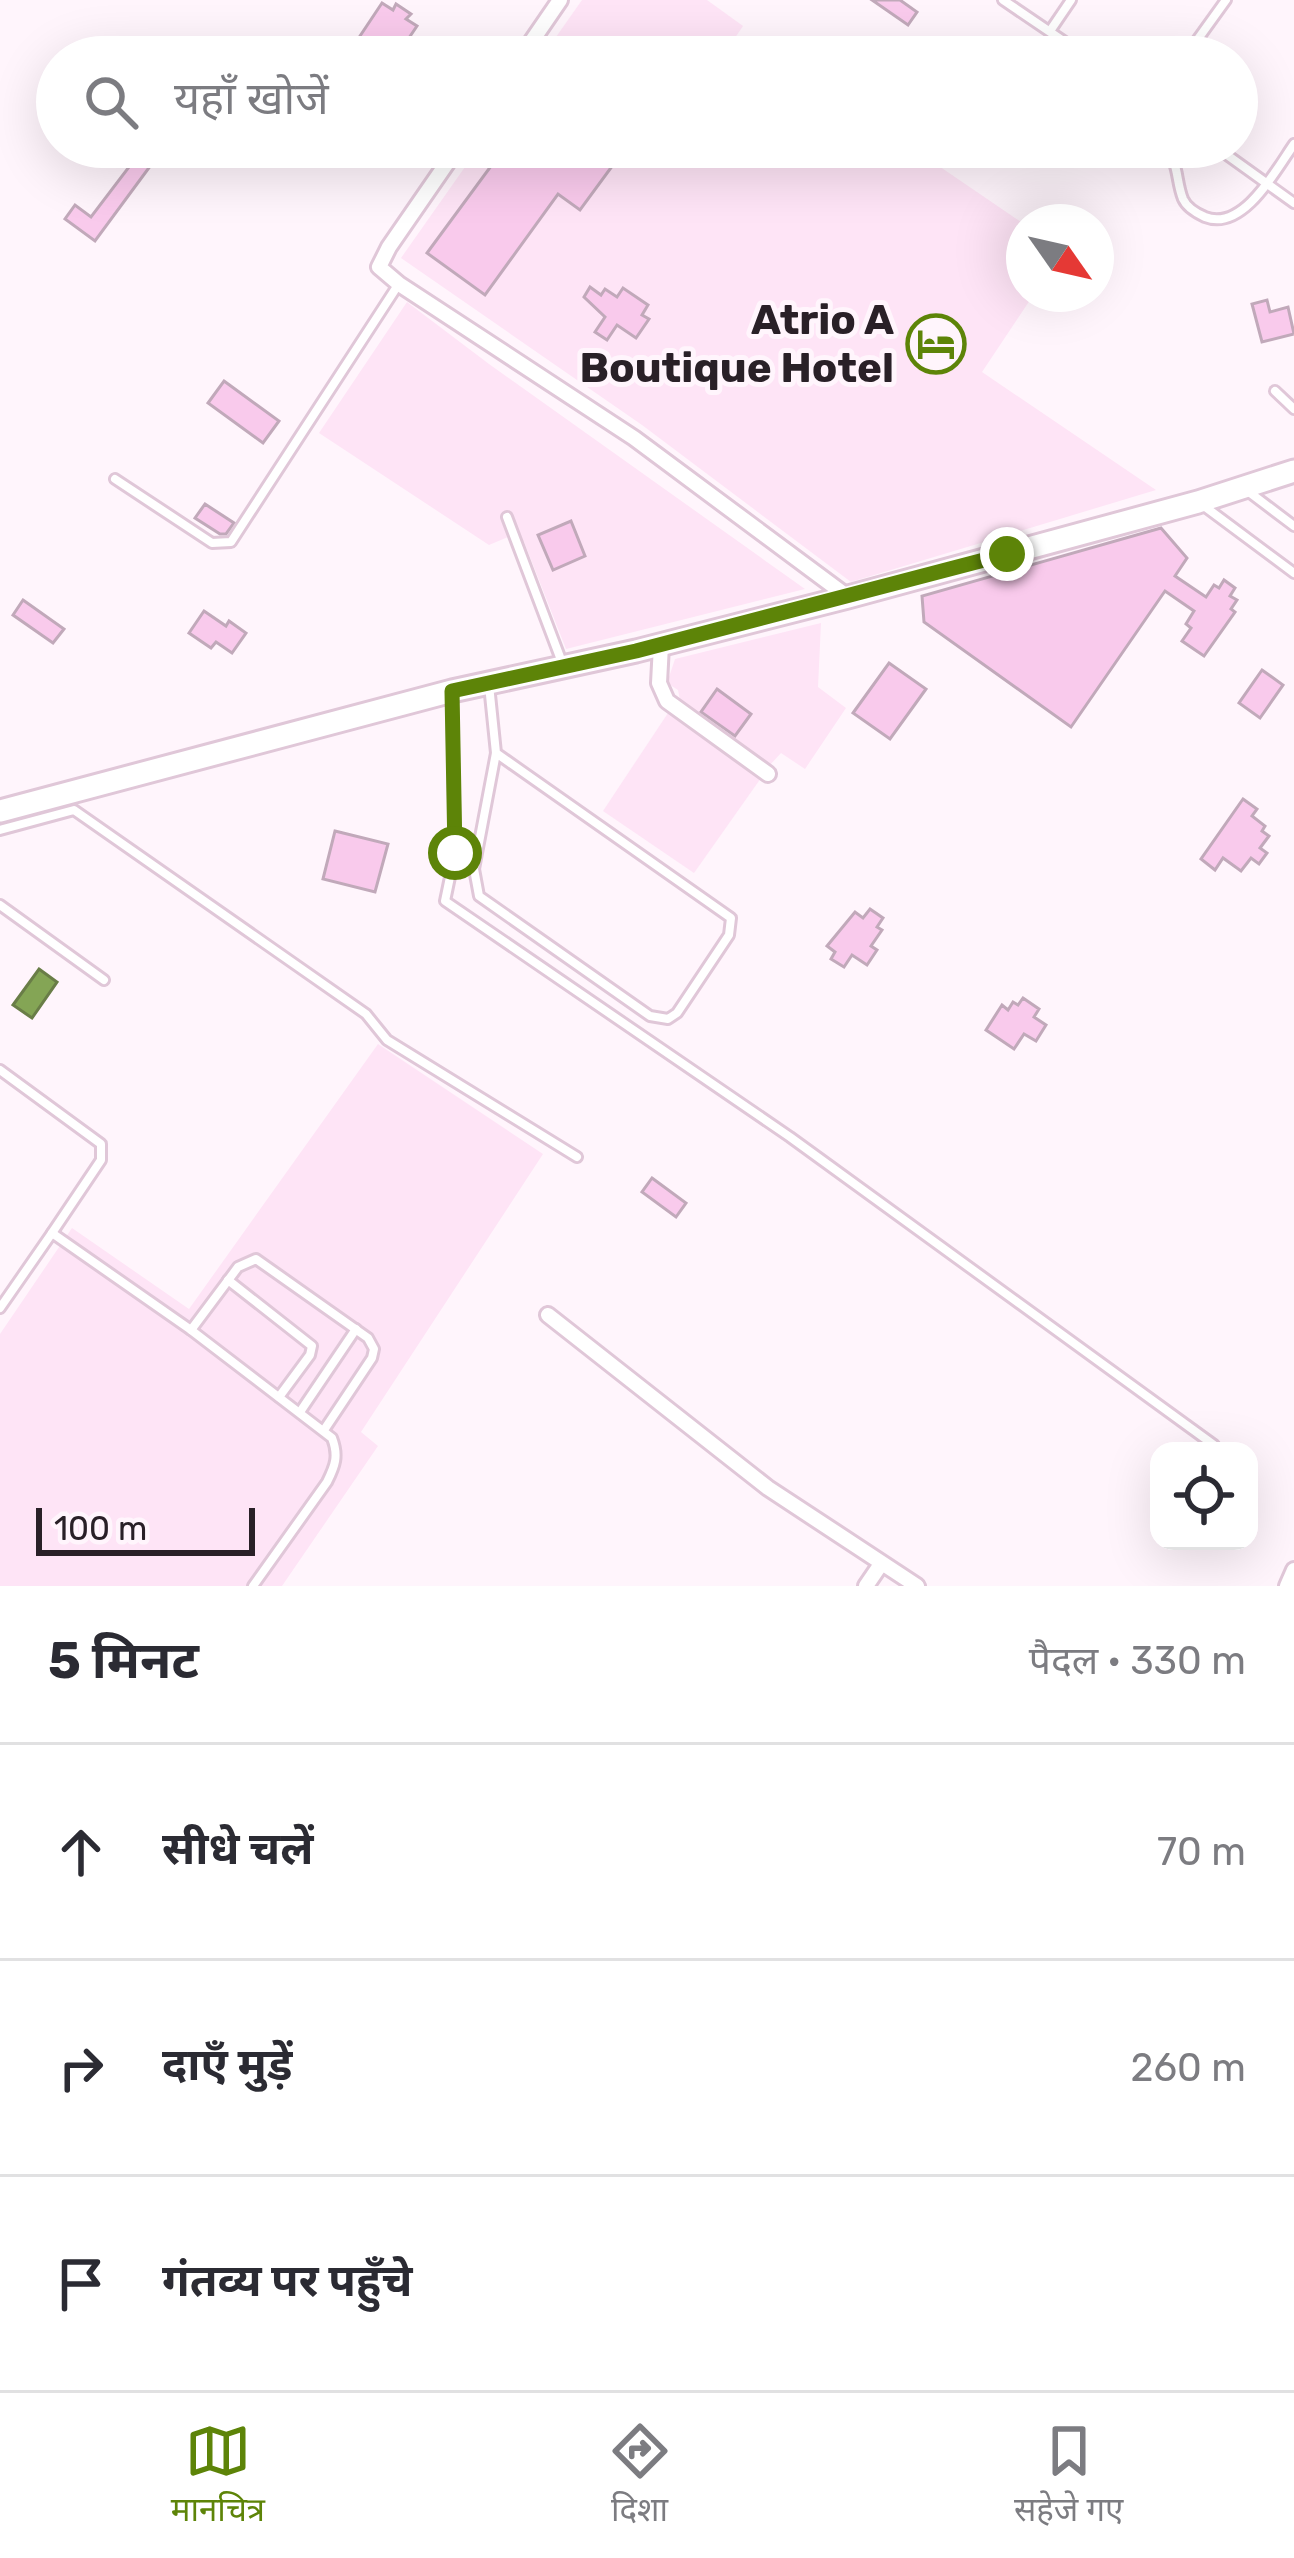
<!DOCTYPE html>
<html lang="hi">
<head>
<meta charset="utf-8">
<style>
  :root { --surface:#fff; --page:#f2f2f3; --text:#2b2b33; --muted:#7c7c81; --line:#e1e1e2; --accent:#5d8408 }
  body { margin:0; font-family:Rubik,"Noto Sans Devanagari",sans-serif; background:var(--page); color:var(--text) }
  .controls { position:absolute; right:36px; bottom:36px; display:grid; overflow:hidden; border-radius:24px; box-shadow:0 12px 48px #0002 }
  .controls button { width:108px; height:108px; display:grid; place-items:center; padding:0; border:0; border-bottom:3px solid var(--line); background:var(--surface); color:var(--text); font:60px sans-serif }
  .compass { position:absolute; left:1006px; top:204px; width:108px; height:108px; border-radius:50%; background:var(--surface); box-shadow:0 12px 48px #0002; rotate:124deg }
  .scale { position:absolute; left:36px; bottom:30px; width:219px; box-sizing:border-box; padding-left:12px; border:6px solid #292027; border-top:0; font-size:33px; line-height:42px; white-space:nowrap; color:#292027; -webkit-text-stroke:9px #fff5fc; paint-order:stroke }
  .stop { position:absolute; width:36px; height:36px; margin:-27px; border:9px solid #5d8408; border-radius:50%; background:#fff }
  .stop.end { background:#5d8408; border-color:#fff; box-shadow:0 3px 12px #0008 }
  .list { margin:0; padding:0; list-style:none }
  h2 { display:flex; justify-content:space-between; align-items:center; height:156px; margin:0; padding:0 48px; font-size:51px }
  h2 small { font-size:39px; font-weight:400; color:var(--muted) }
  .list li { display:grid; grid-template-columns:78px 1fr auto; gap:36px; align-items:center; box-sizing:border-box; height:216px; padding:0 48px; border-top:3px solid var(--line) }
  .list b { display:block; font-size:45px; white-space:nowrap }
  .list em { font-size:39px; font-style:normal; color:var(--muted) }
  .icon { flex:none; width:66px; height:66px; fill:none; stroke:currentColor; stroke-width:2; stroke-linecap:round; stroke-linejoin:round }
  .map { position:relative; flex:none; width:1294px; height:1586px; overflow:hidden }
  .search { position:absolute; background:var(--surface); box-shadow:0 12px 48px #0002; left:36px; right:36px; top:36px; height:132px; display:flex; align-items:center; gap:30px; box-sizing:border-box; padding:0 42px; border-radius:66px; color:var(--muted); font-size:45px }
  .sheet { height:804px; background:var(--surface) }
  nav { display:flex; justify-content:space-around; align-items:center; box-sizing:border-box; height:168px; border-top:3px solid var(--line); background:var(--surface); font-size:33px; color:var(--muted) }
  nav a { display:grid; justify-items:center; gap:6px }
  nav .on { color:var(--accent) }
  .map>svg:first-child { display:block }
  .built { fill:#fee4f6 }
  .water { fill:#84a555; stroke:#697d47; stroke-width:3 }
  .building { fill:#f9caec; stroke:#c1a9ba; stroke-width:3 }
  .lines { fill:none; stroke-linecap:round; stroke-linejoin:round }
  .lane-casing { stroke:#e0c7d8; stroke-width:14 }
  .street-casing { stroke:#e0c7d8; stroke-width:20 }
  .secondary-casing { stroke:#e0c7d8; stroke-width:27 }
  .lane { stroke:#fff; stroke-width:8 }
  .street { stroke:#fff; stroke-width:14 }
  .secondary { stroke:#fff; stroke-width:21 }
  .route { stroke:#5d8408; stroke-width:15 }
  .labels { text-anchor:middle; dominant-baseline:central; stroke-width:10; stroke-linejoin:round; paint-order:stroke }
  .poi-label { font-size:42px; font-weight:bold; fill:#292027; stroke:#fff5fc; text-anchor:end }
</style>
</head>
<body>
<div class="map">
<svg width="1294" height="1586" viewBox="0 0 1294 1586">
  <rect width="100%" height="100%" fill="#fff5fc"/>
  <g class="built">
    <polygon points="582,0 707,0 743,26 722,57 542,57"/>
    <polygon points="479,147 911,147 1024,224 1024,294 1034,294 982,372 1156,490 851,582 642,425 401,258"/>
    <polygon points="407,302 489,364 805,589 566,649 524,542 508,537 489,545 319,433"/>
    <polygon points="821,623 818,687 846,708 805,769 781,753 770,765 680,700 678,690 667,683 675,659"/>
    <polygon points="668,713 761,778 694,873 603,811"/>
    <polygon points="378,1044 543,1154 361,1432 378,1446 282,1586 0,1586 0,1334 72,1228 189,1309"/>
  </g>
  <polygon class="water" points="39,969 57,982 32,1018 13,1005"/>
  <g class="building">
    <polygon points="872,0 900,0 917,12 908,25"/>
    <polygon points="382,3 393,10 396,4 411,14 406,19 417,26 396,57 359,57 350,51"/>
    <polygon points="505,147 590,147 613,165 580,210 558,194 485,295 427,253"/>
    <polygon points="138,155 151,165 95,241 65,219 75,205 91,217"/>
    <polygon points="590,287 601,295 605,289 617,297 623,288 648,305 642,315 649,319 636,338 617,325 607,340 595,332 605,317 584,297"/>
    <polygon points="1267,300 1270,312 1288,307 1294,334 1262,342 1252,304"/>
    <polygon points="224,381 279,421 263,443 208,403"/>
    <polygon points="205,504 234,523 226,534 220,534 195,518"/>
    <polygon points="571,521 585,556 553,570 538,535"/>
    <polygon points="1161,528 1187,558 1175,576 1206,597 1214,585 1219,588 1224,580 1235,588 1230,596 1237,600 1231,609 1235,612 1204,656 1182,641 1191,628 1186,624 1194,611 1165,591 1071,727 924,622 922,596"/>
    <polygon points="23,600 64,629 53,643 13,615"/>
    <polygon points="204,611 226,626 229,621 246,633 232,653 216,642 211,648 189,633"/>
    <polygon points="889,663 926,689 890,739 853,713"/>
    <polygon points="1262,670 1283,685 1260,718 1239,703"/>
    <polygon points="717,689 751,714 735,736 701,712"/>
    <polygon points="1243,799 1257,809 1252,816 1265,826 1262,831 1269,836 1260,848 1267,853 1259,864 1251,858 1241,871 1223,858 1215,870 1201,859"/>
    <polygon points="335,831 388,844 375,892 323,879"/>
    <polygon points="870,909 883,918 877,927 882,930 871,946 877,950 867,965 852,955 844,967 831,959 835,952 827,946 855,912 863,918"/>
    <polygon points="1023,998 1039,1009 1034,1017 1046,1025 1036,1041 1024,1034 1014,1049 986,1030 1002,1005 1008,1010 1013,1002 1018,1005"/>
    <polygon points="652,1178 686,1203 676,1217 642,1192"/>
  </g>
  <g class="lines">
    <g class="lane-casing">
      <g id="lane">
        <polyline points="1003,0 1087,57"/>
        <polyline points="1050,31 1071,0"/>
        <polyline points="1185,57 1226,0"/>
        <path d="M1163,147C1180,162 1175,179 1183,199C1187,208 1196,213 1205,217C1243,232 1276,170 1294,144"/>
        <polyline points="1216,147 1294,203"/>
        <polyline points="1275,391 1294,409"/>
        <polyline points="115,479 212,543 231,542 398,285"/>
        <polyline points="1245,489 1294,526"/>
        <polyline points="1204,506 1294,573"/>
        <polyline points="507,517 563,665"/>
        <polyline points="489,685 496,753 474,869 479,896 650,1016 668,1019 677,1013 729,935 731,918 496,753"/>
        <polyline points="452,694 455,853 445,901 790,1137 1214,1445"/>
        <polyline points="0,830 74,810 366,1014 387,1040 577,1157"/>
        <polyline points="0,905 104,980"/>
        <polyline points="0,1070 101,1144 101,1160 52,1233"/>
        <polyline points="228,1280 312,1346 310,1355 279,1397"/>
        <path d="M0,1308L52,1233L191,1330L332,1438C339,1456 335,1466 327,1482L253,1586"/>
        <polyline points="191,1330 238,1267 256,1259 368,1338 374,1349 372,1358 324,1430"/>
        <polyline points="300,1412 356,1329"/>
      </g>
    </g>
    <g class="street-casing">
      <g id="street">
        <polyline points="521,57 560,0"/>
        <polyline points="458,147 389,247 379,267 399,284 634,438 848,597"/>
        <polyline points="661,645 659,683 667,701 768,774"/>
        <polyline points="548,1315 768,1488 917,1586"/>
        <polyline points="866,1586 881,1564"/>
        <polyline points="1287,1586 1294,1570"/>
      </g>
    </g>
    <g class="secondary-casing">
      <polyline id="secondary" points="0,811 452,691 636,651 848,597 1198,502 1294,471"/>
    </g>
    <use href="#lane" class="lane"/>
    <use href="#street" class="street"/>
    <use href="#secondary" class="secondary"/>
  </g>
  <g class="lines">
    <polyline class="route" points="455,853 452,691 636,651 1007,554"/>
  </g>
  <defs>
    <g id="hotel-ring" transform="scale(3)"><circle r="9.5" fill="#fff5fc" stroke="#5d8408" stroke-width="1.5"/><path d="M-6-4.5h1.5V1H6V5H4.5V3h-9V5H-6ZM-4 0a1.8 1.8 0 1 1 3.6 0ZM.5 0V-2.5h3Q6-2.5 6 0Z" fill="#5d8408"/></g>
  </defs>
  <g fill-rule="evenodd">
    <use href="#hotel-ring" x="936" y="344"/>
  </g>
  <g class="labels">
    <g class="poi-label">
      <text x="894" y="320">Atrio A<tspan x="894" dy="48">Boutique Hotel</tspan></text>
    </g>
  </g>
</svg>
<div class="controls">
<button><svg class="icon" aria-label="locate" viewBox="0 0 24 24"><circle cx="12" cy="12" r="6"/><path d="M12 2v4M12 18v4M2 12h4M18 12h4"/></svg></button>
</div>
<svg class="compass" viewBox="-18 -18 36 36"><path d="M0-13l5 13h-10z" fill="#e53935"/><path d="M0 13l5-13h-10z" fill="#7c7c81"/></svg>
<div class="scale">100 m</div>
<div class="stop" style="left:455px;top:853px"></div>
<div class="stop end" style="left:1007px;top:554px"></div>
<div class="search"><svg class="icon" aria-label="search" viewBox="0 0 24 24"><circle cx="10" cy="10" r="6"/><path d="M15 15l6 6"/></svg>यहाँ खोजें</div>
</div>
<section class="sheet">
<h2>5 मिनट<small>पैदल · 330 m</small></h2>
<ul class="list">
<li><svg class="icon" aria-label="ahead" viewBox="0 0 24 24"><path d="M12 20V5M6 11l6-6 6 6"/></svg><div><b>सीधे चलें</b></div><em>70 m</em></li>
<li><svg class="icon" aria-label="right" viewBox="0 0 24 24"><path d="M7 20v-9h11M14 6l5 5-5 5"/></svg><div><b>दाएँ मुड़ें</b></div><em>260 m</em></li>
<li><svg class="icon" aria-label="arrive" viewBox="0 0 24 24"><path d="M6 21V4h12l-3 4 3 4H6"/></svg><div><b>गंतव्य पर पहुँचे</b></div></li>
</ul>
</section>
<nav>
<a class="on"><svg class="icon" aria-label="map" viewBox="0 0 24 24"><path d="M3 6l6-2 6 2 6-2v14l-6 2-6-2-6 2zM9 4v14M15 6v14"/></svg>मानचित्र</a>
<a><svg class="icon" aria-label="directions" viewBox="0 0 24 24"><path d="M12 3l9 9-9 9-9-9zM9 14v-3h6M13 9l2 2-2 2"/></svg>दिशा</a>
<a><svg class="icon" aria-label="saved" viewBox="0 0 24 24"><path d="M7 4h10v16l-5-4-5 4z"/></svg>सहेजे गए</a>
</nav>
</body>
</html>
